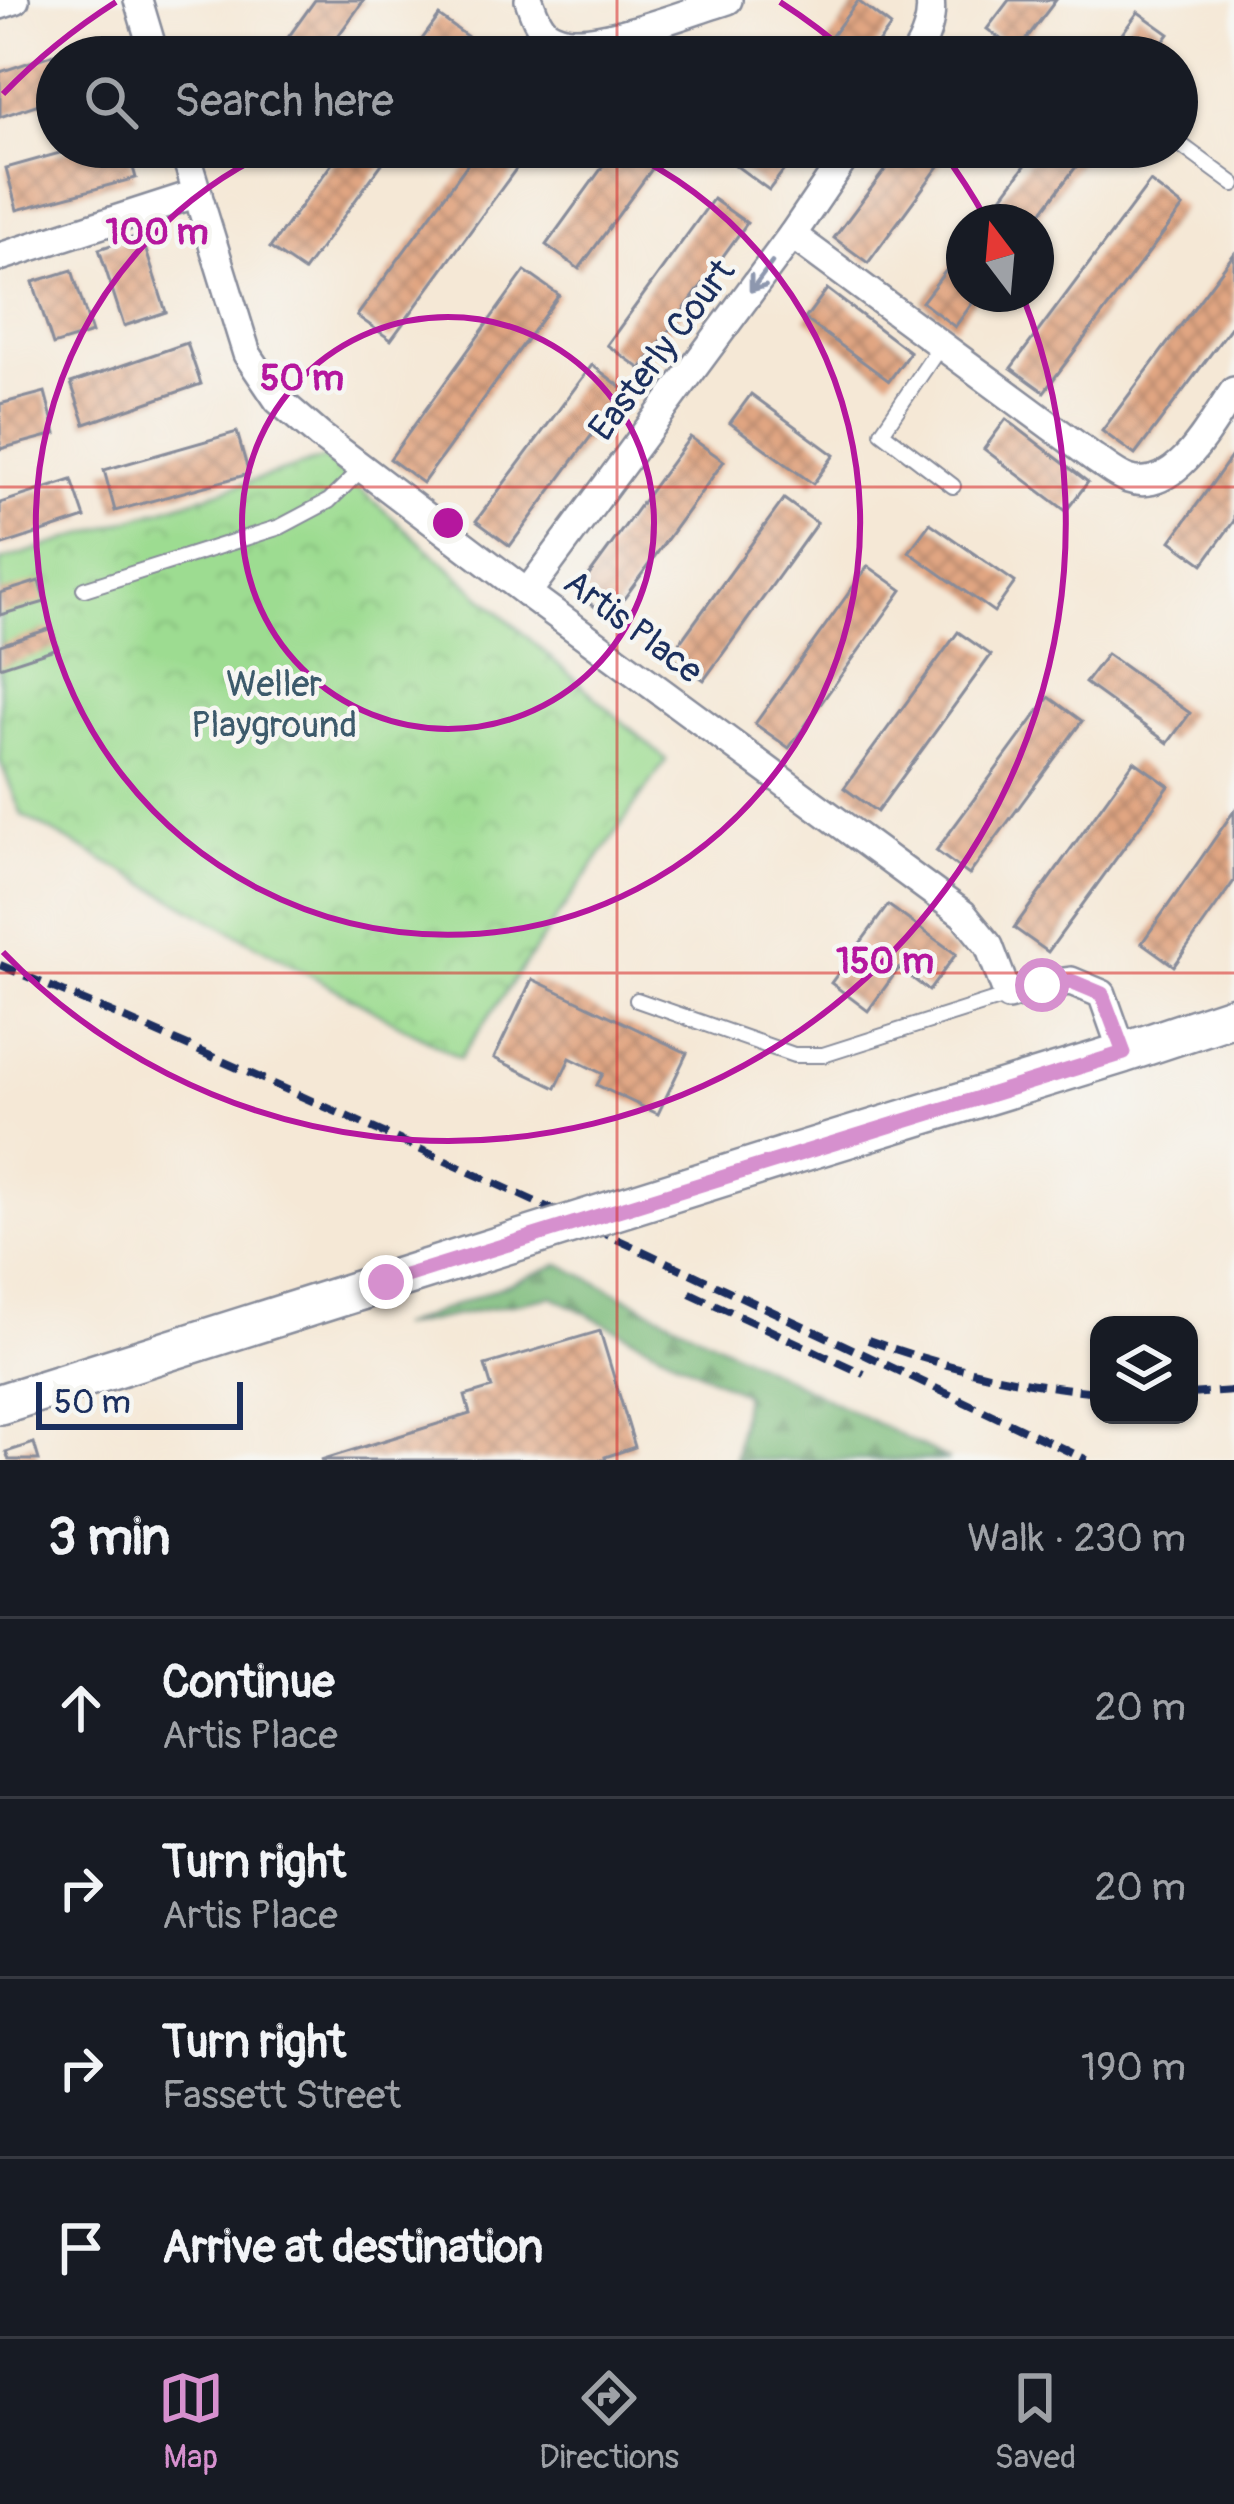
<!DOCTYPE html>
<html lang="en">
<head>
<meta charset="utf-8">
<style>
  :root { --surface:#171b24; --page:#242831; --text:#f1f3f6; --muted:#9ea1a6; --line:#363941; --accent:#d690ce }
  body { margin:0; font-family:Pangolin,sans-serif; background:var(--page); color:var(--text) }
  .controls { position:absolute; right:36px; bottom:36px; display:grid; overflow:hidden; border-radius:24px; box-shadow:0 3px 9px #0004 }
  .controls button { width:108px; height:108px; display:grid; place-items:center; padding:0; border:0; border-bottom:3px solid var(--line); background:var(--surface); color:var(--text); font:60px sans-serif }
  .compass { position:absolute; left:946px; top:204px; width:108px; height:108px; border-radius:50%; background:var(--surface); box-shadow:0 3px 9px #0004; rotate:344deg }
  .scale { position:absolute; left:36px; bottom:30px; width:207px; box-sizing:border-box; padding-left:12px; border:6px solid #1b2f5e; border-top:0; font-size:33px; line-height:42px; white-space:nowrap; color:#1b2f5e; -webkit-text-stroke:9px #f6f6f2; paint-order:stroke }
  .stop { position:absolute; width:36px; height:36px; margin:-27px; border:9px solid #d690ce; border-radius:50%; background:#fff }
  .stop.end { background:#d690ce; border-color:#fff; box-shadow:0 3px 12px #0008 }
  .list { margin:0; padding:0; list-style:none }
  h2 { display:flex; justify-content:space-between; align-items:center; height:156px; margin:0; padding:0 48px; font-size:51px }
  h2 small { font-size:39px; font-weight:400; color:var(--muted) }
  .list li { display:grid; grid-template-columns:78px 1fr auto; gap:36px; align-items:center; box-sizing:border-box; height:180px; padding:0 48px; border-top:3px solid var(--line) }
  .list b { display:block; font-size:45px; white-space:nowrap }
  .list p { margin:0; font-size:39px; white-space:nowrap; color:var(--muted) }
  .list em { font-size:39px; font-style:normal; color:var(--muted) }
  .icon { flex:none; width:66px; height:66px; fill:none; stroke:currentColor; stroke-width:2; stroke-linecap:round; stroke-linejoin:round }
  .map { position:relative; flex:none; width:1234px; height:1460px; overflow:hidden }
  .search { position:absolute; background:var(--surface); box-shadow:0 3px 9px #0004; left:36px; right:36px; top:36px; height:132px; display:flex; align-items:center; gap:30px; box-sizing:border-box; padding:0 42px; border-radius:66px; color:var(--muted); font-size:45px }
  .sheet { height:876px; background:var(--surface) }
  nav { display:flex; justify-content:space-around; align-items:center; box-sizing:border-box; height:168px; border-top:3px solid var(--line); background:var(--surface); font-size:33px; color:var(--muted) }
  nav a { display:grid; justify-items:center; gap:6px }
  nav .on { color:var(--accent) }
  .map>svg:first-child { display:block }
  .forest { fill:url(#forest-firs); stroke:#4c766c; stroke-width:3 }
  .park { fill:url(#park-crowns); stroke:#5c8678; stroke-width:3 }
  .building { fill:url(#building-cross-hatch) }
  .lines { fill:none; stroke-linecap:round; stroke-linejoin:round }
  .lane-casing { stroke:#888c9a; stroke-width:18 }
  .street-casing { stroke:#888c9a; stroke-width:32 }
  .secondary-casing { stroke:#888c9a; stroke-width:44 }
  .lane { stroke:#fff; stroke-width:14 }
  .street { stroke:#fff; stroke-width:27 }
  .secondary { stroke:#fff; stroke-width:39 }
  .rail { stroke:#1b2f5e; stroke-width:8; stroke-dasharray:18 9; stroke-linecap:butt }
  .secondary-bridge-casing { stroke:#888c9a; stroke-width:44; stroke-linecap:butt }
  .secondary-bridge { stroke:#fff; stroke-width:39 }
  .oneway { stroke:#8d97ae }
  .route { stroke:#d690ce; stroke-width:15 }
  .grid { fill:none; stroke:#d62828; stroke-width:3; stroke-opacity:0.55 }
  .ring { fill:none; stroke:#b5179e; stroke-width:6 }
  .labels { text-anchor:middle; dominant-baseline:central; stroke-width:9; stroke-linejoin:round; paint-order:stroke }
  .street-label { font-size:36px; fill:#1b2f5e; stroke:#f6f6f2 }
  .park-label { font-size:36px; fill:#3c5a6b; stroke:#f6f6f2 }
  .centre { fill:#b5179e; stroke:#f6f6f2; stroke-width:6 }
  .ring-label { font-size:36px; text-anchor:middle; font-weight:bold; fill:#b5179e; stroke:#f6f6f2; stroke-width:9; stroke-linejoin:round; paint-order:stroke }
</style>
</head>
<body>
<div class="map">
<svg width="1234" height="1460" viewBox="0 0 1234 1460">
  <defs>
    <pattern id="forest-firs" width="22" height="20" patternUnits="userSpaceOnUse" patternTransform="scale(3)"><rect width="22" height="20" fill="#7ebc7b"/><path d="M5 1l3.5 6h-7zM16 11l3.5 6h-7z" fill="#669968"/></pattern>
    <pattern id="park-crowns" width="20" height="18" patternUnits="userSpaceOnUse" patternTransform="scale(3)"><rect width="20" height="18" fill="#9ddc91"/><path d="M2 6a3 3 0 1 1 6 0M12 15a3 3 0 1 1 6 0" fill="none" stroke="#87bd7f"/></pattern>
    <pattern id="building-cross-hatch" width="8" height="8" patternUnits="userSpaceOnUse" patternTransform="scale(3)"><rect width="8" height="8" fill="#e1a682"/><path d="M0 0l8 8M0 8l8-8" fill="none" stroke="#b6886e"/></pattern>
  </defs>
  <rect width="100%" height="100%" fill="#f6f6f2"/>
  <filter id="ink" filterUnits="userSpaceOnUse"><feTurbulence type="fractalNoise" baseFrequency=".00833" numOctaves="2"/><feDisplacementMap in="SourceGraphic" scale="24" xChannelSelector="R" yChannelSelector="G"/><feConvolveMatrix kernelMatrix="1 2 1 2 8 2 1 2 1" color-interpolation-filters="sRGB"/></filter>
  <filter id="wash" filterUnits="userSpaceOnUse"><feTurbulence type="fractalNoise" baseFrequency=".004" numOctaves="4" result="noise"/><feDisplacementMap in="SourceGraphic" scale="48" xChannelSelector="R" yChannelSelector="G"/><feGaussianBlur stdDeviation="2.7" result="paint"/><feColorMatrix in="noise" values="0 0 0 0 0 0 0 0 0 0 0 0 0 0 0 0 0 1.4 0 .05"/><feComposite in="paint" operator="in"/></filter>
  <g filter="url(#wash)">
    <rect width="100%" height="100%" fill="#f5e8d6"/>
    <polygon class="forest" points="560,1264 949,1460 735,1460 744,1394 552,1296 398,1327"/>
    <polygon class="park" points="325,458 666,760 460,1058 22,815 0,760 0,561"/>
    <g id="blocks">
      <g class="building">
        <polygon points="315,0 364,0 323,57 274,57"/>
        <polygon points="1009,0 1056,0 1017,51 987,29"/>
        <polygon points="858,1 891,26 868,57 816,57"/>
        <polygon points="1138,12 1169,34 1152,57 1105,57"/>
        <polygon points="439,16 472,40 460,57 409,57"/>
        <polygon points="93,41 98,57 57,57 57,98 0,117 0,72"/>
        <polygon points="81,147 127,147 136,178 17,210 6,168"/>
        <polygon points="344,147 394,147 304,271 270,248"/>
        <polygon points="480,147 532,147 391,340 357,316"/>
        <polygon points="617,147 668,147 579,269 546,245"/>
        <polygon points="749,147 801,147 769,190 735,165"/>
        <polygon points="902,147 953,147 868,263 834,238"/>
        <polygon points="1039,147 1091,147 1034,222 983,222"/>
        <polygon points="1150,182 1183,207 1044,392 1011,368"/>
        <polygon points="713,199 747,223 641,369 607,345"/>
        <polygon points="141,235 166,312 124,326 99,249"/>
        <polygon points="964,247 964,294 979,294 955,327 922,302"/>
        <polygon points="1234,254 1234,323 1135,455 1102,431"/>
        <polygon points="72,270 92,333 53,345 33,282"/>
        <polygon points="525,271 559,295 423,483 390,459"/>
        <polygon points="827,289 910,352 889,381 805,319"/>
        <polygon points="187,343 201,384 85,424 71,383"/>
        <polygon points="592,365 625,390 510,546 476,521"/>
        <polygon points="45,392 56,434 0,449 0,404"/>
        <polygon points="751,394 834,455 813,484 730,423"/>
        <polygon points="1006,419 1088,482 1066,511 984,449"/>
        <polygon points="237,432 249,474 115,511 104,470"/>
        <polygon points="690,437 724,461 610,618 576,593"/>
        <polygon points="1234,453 1234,521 1203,564 1171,541"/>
        <polygon points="72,480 85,518 0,546 0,503"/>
        <polygon points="784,499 817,523 704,680 670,656"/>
        <polygon points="930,523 1015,582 994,612 909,552"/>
        <polygon points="868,566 902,590 789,748 755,724"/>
        <polygon points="39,581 45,602 0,615 0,593"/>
        <polygon points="52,628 58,648 0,667 0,645"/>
        <polygon points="958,632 991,655 877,812 844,788"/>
        <polygon points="1107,654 1190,713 1168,743 1085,683"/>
        <polygon points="1049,697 1082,721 969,875 936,851"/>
        <polygon points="1134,761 1169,786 1048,952 1014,928"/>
        <polygon points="1234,811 1234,881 1174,966 1142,943"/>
        <polygon points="888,905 956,954 929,991 899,968 868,1011 831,983"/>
        <polygon points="532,979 687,1053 658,1114 597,1085 603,1074 570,1058 556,1088 494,1058"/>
        <polygon points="600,1331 635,1447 605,1457 606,1460 321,1460 470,1414 465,1396 492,1388 485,1365"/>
        <polygon points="34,1443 39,1460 9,1460 6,1452"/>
      </g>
    </g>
  </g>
  <g filter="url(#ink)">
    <use href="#blocks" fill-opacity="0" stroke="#888c9a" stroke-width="3"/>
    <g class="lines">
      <g class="lane-casing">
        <g id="lane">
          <polyline points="1177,142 1234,184"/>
          <polyline points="941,345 882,432 953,486"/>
          <polyline points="84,589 280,527 329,501 363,468"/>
          <polyline points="637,1000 794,1055 823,1055 1008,996"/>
        </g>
      </g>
      <g class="street-casing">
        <g id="street">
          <polyline points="138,0 155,57"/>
          <path d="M529,0C533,11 537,25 547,33C553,37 565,41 573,41C611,43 689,12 728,0"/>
          <polyline points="0,5 15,0"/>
          <path d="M914,57C925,41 933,19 930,0"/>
          <polyline points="183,147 247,354 278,400 320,436 527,593 963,914 989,946 1008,996 1042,985 1071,981 1102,994 1123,1053"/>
          <path d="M792,235L1094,458C1105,465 1116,475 1128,479C1176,496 1211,423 1234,391"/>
          <polyline points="0,257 198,193"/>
          <polyline points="527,593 792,235 852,147"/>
        </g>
      </g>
      <g class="secondary-casing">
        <g id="secondary">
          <polyline points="784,1157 1123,1053 1234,1016"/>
          <polyline points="0,1404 386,1282"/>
        </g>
      </g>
      <use href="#lane" class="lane"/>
      <use href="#street" class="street"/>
      <use href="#secondary" class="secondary"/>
      <g class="rail">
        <path d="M0,965C367,1121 728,1289 1087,1460"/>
        <polyline points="690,1293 864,1374"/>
        <path d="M868,1340C944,1367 1019,1385 1099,1392"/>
        <polyline points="1189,1394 1234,1391"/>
      </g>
      <g class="secondary-bridge-casing">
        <polyline id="secondary-bridge" points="386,1282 784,1157"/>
      </g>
      <use href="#secondary-bridge" class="secondary-bridge"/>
    </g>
    <defs><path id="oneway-shaft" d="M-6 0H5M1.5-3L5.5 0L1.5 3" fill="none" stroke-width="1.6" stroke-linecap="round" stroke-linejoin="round" transform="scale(3)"/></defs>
    <use class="oneway" href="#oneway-shaft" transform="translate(761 277) rotate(127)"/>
  </g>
  <g class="lines" filter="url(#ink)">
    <polyline class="route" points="386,1282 1124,1053 1102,994 1071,981 1042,985"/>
  </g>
  <path class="grid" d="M617,0V57M617,147V1460M0,487H1234M0,973H1234"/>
  <g class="ring">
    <circle cx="448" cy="523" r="206"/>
    <path d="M619 148A412 412 0 1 1 277 148"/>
    <path d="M3 94A618 618 0 0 1 116 2M780 2A618 618 0 0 1 853 57M942 151A618 618 0 0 1 986 219M1023 297A618 618 0 0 1 3 952"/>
  </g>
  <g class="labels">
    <g class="street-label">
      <text transform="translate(662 350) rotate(-53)">Easterly Court</text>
      <text transform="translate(633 627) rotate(37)">Artis Place</text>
    </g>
    <g class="park-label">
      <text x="274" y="684">Weller<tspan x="274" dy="41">Playground</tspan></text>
    </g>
  </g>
  <circle cx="448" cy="523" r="18" class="centre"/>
  <g class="ring-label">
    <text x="157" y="244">100 m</text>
    <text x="302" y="390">50 m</text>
    <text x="885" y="973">150 m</text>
  </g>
</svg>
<div class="controls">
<button><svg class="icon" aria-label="layers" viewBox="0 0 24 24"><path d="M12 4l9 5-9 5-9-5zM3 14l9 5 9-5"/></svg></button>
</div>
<svg class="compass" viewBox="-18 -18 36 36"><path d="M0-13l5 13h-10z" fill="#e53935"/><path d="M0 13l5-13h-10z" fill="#9ea1a6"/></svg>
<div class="scale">50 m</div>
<div class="stop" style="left:1042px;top:985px"></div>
<div class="stop end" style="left:386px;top:1282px"></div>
<div class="search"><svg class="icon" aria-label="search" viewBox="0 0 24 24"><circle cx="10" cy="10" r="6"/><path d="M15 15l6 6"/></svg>Search here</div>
</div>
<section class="sheet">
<h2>3 min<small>Walk · 230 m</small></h2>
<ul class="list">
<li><svg class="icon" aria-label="ahead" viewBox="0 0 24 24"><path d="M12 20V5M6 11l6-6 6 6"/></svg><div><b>Continue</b><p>Artis Place</p></div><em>20 m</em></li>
<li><svg class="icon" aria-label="right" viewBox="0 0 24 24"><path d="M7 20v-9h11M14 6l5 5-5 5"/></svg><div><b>Turn right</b><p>Artis Place</p></div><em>20 m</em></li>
<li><svg class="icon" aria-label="right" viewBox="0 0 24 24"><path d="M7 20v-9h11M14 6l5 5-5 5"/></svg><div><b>Turn right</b><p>Fassett Street</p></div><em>190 m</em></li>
<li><svg class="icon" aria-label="arrive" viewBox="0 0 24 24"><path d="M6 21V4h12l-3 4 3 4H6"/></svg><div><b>Arrive at destination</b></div></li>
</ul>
</section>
<nav>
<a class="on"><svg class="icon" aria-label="map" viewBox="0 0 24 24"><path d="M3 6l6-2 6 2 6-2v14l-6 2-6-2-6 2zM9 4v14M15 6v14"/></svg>Map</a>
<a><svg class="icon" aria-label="directions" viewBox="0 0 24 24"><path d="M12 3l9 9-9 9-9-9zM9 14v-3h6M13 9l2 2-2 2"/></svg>Directions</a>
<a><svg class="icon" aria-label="saved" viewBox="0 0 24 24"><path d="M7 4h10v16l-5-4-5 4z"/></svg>Saved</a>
</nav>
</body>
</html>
